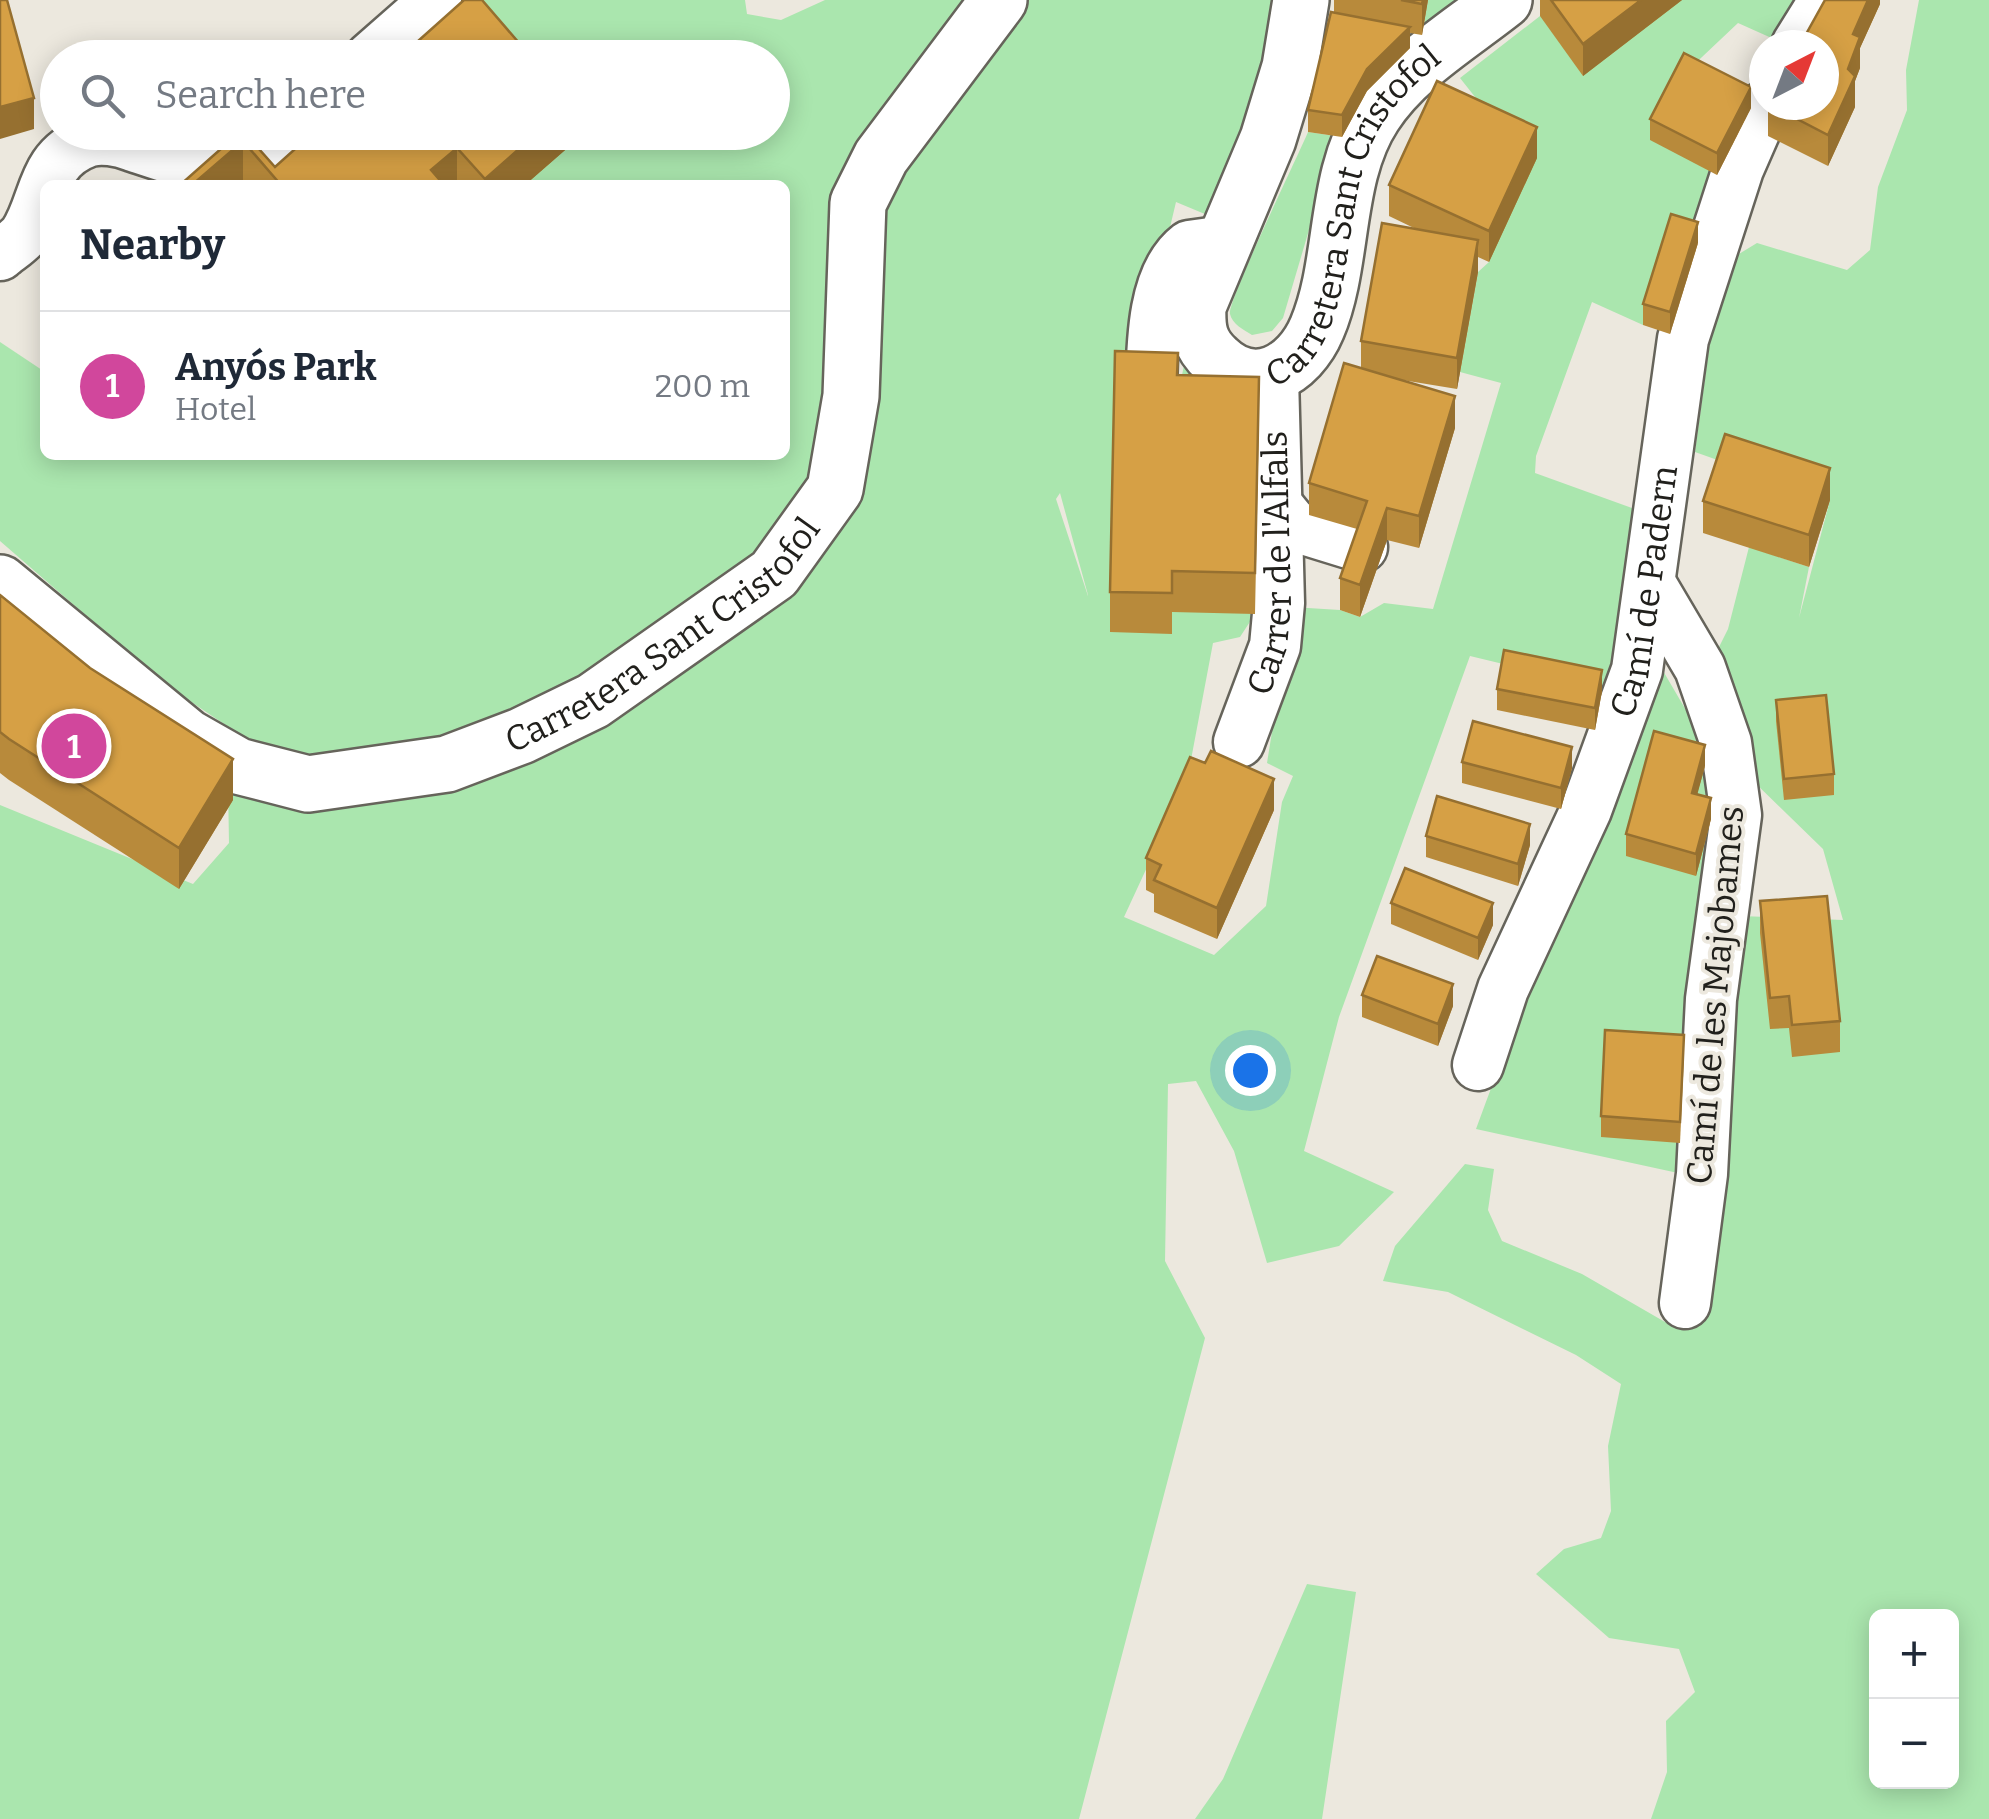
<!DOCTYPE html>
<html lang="en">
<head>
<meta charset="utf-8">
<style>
  :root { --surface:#fff; --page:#f6f6f7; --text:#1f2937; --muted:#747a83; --line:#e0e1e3; --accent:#2563eb }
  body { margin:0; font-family:Bitter,serif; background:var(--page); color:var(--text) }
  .controls { position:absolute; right:30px; bottom:30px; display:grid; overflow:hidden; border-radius:15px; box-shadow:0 5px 25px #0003 }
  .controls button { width:90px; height:90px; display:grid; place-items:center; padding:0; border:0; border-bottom:2px solid var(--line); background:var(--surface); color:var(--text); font:50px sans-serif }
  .compass { position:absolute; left:1749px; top:30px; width:90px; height:90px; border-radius:50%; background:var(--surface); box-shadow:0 5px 25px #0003; rotate:42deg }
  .you { position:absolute; left:1250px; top:1070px; width:35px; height:35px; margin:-25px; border:8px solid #fff; border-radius:50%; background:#1a73e8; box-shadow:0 0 0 15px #1a73e833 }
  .badge { display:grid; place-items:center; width:65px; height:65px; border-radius:50%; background:var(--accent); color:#fff; font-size:32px; font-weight:700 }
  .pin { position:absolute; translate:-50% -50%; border:5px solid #fff; box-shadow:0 2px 10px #0006 }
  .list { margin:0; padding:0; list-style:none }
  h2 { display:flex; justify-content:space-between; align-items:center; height:130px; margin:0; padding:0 40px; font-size:42px }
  h2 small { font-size:32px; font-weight:400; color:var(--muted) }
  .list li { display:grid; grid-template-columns:65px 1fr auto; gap:30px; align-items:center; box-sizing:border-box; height:150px; padding:0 40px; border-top:2px solid var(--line) }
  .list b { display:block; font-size:38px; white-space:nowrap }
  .list p { margin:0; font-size:32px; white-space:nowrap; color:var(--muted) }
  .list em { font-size:32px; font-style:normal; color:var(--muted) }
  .icon { flex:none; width:55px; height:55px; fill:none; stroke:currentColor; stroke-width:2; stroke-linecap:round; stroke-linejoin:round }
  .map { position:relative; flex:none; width:1989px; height:1819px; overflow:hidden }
  .search { position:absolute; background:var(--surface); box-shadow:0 5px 25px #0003; left:40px; top:40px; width:750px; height:110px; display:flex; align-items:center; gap:25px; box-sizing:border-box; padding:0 35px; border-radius:55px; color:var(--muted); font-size:38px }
  .panel { position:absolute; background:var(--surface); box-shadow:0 5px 25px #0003; left:40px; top:180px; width:750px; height:280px; border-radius:15px }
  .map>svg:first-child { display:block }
  .green { fill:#aae6ae; fill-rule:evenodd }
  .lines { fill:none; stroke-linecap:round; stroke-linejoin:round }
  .minor-casing { stroke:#66645b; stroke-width:55 }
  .major-casing { stroke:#66645b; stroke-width:60 }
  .minor { stroke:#fff; stroke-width:50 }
  .major { stroke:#fff; stroke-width:55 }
  .wall { fill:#b88a3b }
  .shaded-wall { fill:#967030 }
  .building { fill:#d6a045; stroke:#967030; stroke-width:2.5 }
  .labels { text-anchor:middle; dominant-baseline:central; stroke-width:8; stroke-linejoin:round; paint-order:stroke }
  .street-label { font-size:35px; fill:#21201c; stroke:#ece8de }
</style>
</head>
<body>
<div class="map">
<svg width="1989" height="1819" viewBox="0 0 1989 1819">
  <rect width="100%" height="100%" fill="#ece8de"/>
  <g class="green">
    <path d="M479,0H745L747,14L781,20L825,0H1273L1260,85L1212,217L1176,202L1131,392L1178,394L1186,356L1221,387L1255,614L1240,637L1213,643L1187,781L1124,917L1214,955L1266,906L1282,802L1293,776L1267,763L1292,607L1340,610L1360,617L1384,603L1433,609L1501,383L1460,372L1478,272L1489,262L1498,126L1460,78L1540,16L1682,0H1803L1776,40L1738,23L1684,74L1717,175L1698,243L1670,236L1643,325L1592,302L1536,456L1535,473L1643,512L1611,690L1470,656L1339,1017L1304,1151L1394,1192L1339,1246L1267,1263L1234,1151L1196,1081L1168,1084L1165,1261L1205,1338L1079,1819H0V805L193,884L229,843L227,726L166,685L0,541V342L45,372V455H785V185H525L562,133L772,132V58L496,57ZM1060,493L1088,595V596L1056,499Z"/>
    <polygon points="1428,0 1462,0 1422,35"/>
    <path d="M1919,0H1989V1819H1651L1667,1772L1666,1721L1695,1692L1679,1649L1609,1638L1536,1574L1564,1549L1601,1538L1611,1511L1608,1446L1621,1384L1576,1355L1448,1292L1383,1281L1395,1246L1465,1164L1494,1169L1488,1210L1502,1241L1582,1274L1665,1322H1702L1741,916L1843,920L1823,849L1748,776L1744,737L1718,649L1728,629L1749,547L1809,567L1799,618L1830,500L1695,452L1711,334L1729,260L1757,243L1847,270L1870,250L1878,187L1907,110L1906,70ZM1876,1616H1952V1782H1876Z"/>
    <path d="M1308,132L1342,137L1327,169L1283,318L1272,331L1252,335C1244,330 1232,324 1230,314C1227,302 1298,156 1308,132Z"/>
    <path d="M1659,664L1697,729L1711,819L1678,1173L1476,1129C1500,1063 1525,999 1554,936C1595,847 1642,761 1659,664Z"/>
    <polygon points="1307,1584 1356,1592 1322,1819 1195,1819 1223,1779"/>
  </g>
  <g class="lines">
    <g class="minor-casing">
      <g id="minor">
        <polyline points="1797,45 1825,0"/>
        <polyline points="370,58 436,0"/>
        <path d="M0,255C7,249 18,242 24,235C46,203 40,159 87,142C101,137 120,141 133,146C200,168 222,180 282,132"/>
        <path d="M1151,394C1152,349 1151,275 1189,246L1218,242L1228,234"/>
        <polyline points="1276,504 1294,526 1362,547"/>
        <polyline points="1651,585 1700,668 1726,743 1736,815 1711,999 1702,1174 1685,1303"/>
        <path id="s1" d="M1239,742L1275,646L1279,603L1273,377"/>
        <path id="s2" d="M1478,1065L1503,989L1586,810L1637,670L1683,339L1738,169L1766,105"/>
      </g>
    </g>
    <g class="major-casing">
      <g id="major">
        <path id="s3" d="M1301,0L1290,67L1268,139L1198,306C1197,329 1199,344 1217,360C1254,396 1299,371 1317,328C1345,262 1333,177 1374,115C1405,67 1460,35 1504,0"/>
        <path id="s4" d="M0,583L187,737L238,766L308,784L447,764L521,736L593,701L774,574L835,489L851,396L858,203L881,157L999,0"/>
      </g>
    </g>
    <use href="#minor" class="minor"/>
    <use href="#major" class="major"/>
  </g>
  <g class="wall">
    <polygon points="1334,0 1428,0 1422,35 1410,33 1410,48 1367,91 1342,137 1308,132 1308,110 1334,13"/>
    <polygon points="1540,0 1682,0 1583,76 1540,16"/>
    <polygon points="1880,0 1880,4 1860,48 1860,68 1855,81 1855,107 1828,166 1768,136 1768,105 1824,105"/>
    <polygon points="1751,108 1717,175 1650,140 1650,119"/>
    <polygon points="240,132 275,167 572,132 572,144 525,185 245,185 243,182"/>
    <polygon points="1537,158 1489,262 1478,257 1478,272 1457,389 1396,379 1455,428 1419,548 1387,540 1360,617 1340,610 1340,578 1357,529 1309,515 1309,483 1361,368 1361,341 1416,229 1389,216 1389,185"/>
    <polygon points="1698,243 1670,334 1643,325 1643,304"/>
    <polygon points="1178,375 1259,418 1255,614 1172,612 1172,634 1110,632 1110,592"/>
    <polygon points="1830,500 1809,567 1703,533 1703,501"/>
    <polygon points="0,595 233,800 179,889 9,780 0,773"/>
    <polygon points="1497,689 1602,691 1595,730 1497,710"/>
    <polygon points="1776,700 1834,774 1834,795 1784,800 1776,721"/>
    <polygon points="1462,762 1572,768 1561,809 1462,783"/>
    <polygon points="1705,766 1697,794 1711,819 1696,876 1626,856 1626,834"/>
    <polygon points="1274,810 1217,939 1154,912 1154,894 1146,890 1146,858"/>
    <polygon points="1426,836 1530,845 1518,886 1426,857"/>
    <polygon points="1760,901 1840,1021 1840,1052 1792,1057 1789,1028 1770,1029 1760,933"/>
    <polygon points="1391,903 1493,925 1478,960 1391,924"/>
    <polygon points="1362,995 1453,1006 1438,1046 1362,1017"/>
    <polygon points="1684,1057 1680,1143 1601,1137 1601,1116"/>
  </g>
  <g class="shaded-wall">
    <polygon points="1423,0 1428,0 1422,35 1422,4"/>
    <polygon points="1641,0 1682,0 1583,76 1583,44"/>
    <polygon points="1868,0 1880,0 1880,4 1860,48 1860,68 1855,81 1855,107 1828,166 1828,135 1848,69 1853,34"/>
    <polygon points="1410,27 1410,48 1367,91 1342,137 1342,115 1367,69"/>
    <polygon points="1751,87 1751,108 1717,175 1717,153"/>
    <polygon points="34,98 34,129 0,139 0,107"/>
    <polygon points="1537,127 1537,158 1489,262 1489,231"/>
    <polygon points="538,132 572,132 572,144 525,185 485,185 485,179"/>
    <polygon points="243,141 243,182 240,185 192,185"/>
    <polygon points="457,148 457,185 431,185 431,170"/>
    <polygon points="1698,222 1698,243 1670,334 1670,312"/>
    <polygon points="1478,240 1478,272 1457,389 1457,358"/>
    <polygon points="1455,396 1455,428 1419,548 1419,516"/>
    <polygon points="1830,468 1830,500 1809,567 1809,535"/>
    <polygon points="1387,508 1387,540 1360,617 1360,585"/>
    <polygon points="1602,670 1602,691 1595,730 1595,708"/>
    <polygon points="1705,745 1705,766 1692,814 1692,793"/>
    <polygon points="1572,747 1572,768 1561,809 1561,788"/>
    <polygon points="233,759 233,800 179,889 179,848"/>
    <polygon points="1274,779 1274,810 1217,939 1217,908"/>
    <polygon points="1711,798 1711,819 1696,876 1696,854"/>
    <polygon points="1530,824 1530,845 1518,886 1518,864"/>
    <polygon points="1493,903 1493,925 1478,960 1478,938"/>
    <polygon points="1453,984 1453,1006 1438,1046 1438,1024"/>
  </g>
  <g class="building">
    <polygon points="0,0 7,0 34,98 0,107"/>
    <polygon points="464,0 482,0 532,58 399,58"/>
    <polygon points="1401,0 1423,0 1422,4"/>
    <polygon points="1551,0 1641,0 1583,44"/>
    <polygon points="1825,0 1868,0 1853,34 1860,37 1848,69 1855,76 1828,135 1770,105 1824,105 1824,45 1800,45"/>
    <polygon points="1331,12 1410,27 1367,69 1342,115 1308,110"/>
    <polygon points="1684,53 1751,87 1717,153 1650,119"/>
    <polygon points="1437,81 1537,127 1489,231 1389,185"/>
    <polygon points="240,132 244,132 275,167 314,132 538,132 485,179 457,148 431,170 444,185 281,185 243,141 192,185 180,185"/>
    <polygon points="1671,214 1698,222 1670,312 1643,304"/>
    <polygon points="1382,223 1478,240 1457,358 1361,341"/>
    <polygon points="1115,351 1178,353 1177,375 1259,377 1255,573 1172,571 1172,593 1110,592"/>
    <polygon points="1344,363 1455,396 1419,516 1387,508 1360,585 1340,578 1367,501 1309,483"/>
    <polygon points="1725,434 1830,468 1809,535 1703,501"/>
    <polygon points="0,595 90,668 233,759 179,848 9,739 0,732"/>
    <polygon points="1504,650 1602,670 1595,708 1497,689"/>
    <polygon points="1826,695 1834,774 1784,779 1776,700"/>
    <polygon points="1473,721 1572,747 1561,788 1462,762"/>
    <polygon points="1654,731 1705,745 1692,793 1711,798 1696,854 1626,834"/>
    <polygon points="1211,751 1274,779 1217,908 1154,880 1161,865 1146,858 1190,757 1205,763"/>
    <polygon points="1437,796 1530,824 1518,864 1426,836"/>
    <polygon points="1405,868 1493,903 1478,938 1391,903"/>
    <polygon points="1827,896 1840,1021 1792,1025 1789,996 1770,998 1760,901"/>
    <polygon points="1377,956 1453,984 1438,1024 1362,995"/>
    <polygon points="1605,1030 1684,1035 1680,1122 1601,1116"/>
  </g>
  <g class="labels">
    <g class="street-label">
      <text stroke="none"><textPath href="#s3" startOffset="630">Carretera Sant Cristofol</textPath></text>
      <text stroke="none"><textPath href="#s1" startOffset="185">Carrer de l'Alfals</textPath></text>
      <text stroke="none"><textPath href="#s2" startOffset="505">Camí de Padern</textPath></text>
      <text stroke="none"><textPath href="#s4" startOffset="768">Carretera Sant Cristofol</textPath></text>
      <text transform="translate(1715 995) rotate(-85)">Camí de les Majobames</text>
    </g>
  </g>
</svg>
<div class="controls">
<button>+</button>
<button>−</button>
</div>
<svg class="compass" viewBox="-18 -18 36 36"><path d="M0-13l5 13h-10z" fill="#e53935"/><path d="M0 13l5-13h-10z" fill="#747a83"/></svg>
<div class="you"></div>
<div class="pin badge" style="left:74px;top:746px;background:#d1479c">1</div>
<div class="search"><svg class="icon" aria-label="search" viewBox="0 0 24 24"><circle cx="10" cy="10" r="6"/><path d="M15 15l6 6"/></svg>Search here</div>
<section class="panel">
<h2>Nearby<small></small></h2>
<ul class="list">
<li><span class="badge" style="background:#d1479c">1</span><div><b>Anyós Park</b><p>Hotel</p></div><em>200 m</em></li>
</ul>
</section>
</div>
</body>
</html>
